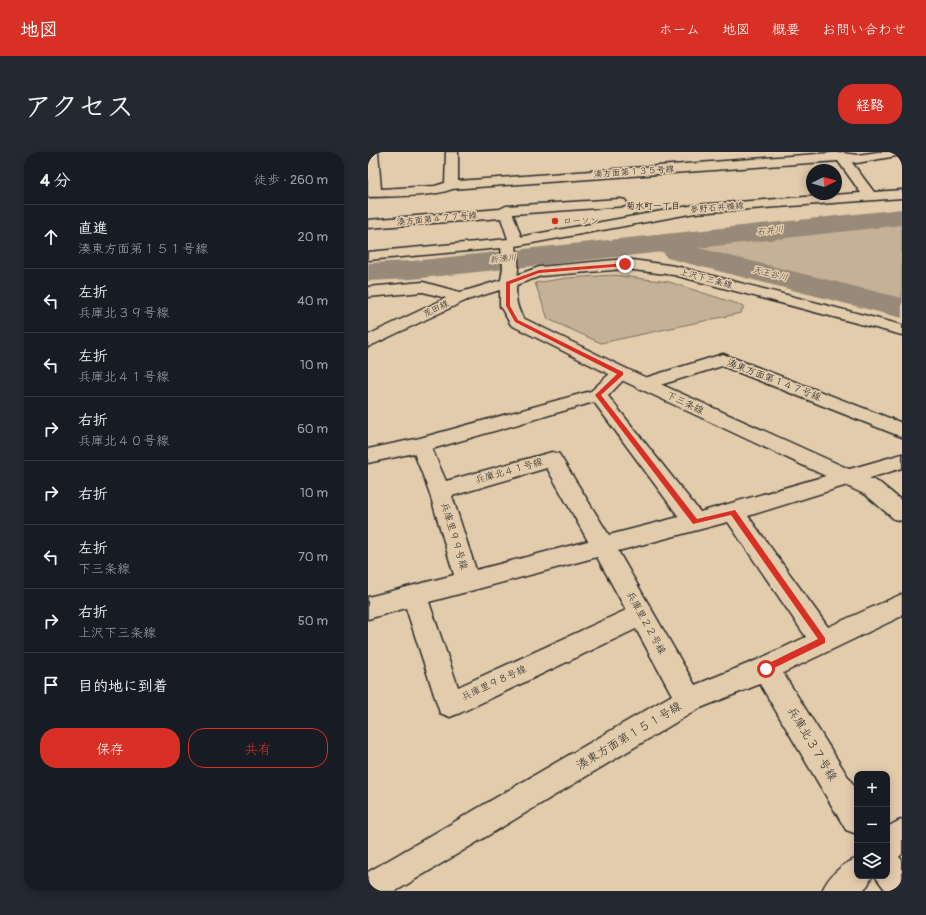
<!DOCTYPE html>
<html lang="ja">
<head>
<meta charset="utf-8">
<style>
  :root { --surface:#171b24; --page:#242831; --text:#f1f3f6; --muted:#9ea1a6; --line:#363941; --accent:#d93025 }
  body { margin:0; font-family:Pangolin,"Klee One",sans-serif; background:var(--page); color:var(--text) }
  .controls { position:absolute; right:12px; bottom:12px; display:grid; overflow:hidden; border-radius:8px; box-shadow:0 2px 10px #0003 }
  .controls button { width:36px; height:36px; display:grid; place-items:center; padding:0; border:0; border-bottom:1px solid var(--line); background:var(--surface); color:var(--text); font:20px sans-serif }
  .compass { position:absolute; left:438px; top:12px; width:36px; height:36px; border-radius:50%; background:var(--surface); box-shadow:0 2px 10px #0003; rotate:85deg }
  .stop { position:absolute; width:12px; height:12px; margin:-9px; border:3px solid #d93025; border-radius:50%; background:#fff }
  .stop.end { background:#d93025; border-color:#fff; box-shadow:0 1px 4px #0008 }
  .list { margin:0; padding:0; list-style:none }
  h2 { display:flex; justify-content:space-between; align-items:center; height:52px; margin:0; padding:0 16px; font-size:17px }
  h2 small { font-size:13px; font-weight:400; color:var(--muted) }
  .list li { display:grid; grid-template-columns:26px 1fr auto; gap:12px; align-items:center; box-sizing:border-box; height:64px; padding:0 16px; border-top:1px solid var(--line) }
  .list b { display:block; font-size:15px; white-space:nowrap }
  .list p { margin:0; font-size:13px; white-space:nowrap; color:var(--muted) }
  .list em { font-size:13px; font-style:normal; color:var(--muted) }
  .actions { display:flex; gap:8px; padding:12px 16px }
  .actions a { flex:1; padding:9px 0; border:1px solid var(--accent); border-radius:16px; text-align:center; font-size:14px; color:var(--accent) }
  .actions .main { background:var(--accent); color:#fff }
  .icon { flex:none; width:22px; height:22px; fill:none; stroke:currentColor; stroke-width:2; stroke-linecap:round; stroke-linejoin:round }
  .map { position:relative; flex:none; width:534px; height:739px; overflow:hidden; border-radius:16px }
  header { display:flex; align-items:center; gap:24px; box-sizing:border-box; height:56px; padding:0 20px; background:var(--accent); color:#fff }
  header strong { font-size:19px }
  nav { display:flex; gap:22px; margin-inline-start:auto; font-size:14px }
  .intro { display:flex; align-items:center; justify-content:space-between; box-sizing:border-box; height:96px; padding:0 24px }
  h1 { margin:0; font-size:28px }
  .button { padding:10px 18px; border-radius:16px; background:var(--accent); color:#fff; font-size:14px; font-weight:700 }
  main { display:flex; gap:24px; padding:0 24px }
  aside { flex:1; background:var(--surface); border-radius:16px; box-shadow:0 2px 10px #0003 }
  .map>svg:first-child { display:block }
  .green { fill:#c5b197; stroke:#786e61 }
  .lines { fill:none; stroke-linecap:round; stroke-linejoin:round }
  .river { fill:#988a78; fill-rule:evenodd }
  .street-casing { stroke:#2b2b2b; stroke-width:3 }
  .secondary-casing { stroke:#2b2b2b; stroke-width:3 }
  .street { fill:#e3ccac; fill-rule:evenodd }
  .secondary { fill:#e3ccac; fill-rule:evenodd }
  .route { fill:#d93025 }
  .poi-dot { fill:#c8321e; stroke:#e3ccac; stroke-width:1.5 }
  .labels { text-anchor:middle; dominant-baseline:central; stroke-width:3; stroke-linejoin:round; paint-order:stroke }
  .far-street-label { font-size:9px; fill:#2b2b2b; stroke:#e3ccac }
  .far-neighbourhood-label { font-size:9px; font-weight:bold; fill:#2b2b2b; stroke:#e3ccac }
  .far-poi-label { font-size:9px; fill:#2b2b2b; stroke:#e3ccac; text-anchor:start }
  .far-water-label { font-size:9px; font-style:italic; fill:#413e3a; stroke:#e3ccac }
  .street-label { font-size:10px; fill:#2b2b2b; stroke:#e3ccac }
  .near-street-label { font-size:12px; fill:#2b2b2b; stroke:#e3ccac }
</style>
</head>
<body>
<header>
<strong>地図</strong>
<nav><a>ホーム</a><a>地図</a><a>概要</a><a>お問い合わせ</a></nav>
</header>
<div class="intro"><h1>アクセス</h1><a class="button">経路</a></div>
<main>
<aside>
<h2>4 分<small>徒歩 · 260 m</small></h2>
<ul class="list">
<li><svg class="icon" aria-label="ahead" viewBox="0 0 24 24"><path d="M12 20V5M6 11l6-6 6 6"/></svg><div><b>直進</b><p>湊東方面第１５１号線</p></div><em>20 m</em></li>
<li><svg class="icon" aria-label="left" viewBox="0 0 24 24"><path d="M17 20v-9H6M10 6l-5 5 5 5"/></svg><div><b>左折</b><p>兵庫北３９号線</p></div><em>40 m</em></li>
<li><svg class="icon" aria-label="left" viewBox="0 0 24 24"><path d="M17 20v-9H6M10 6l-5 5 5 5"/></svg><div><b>左折</b><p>兵庫北４１号線</p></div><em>10 m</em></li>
<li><svg class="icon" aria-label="right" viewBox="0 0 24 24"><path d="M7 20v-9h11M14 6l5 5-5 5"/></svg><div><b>右折</b><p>兵庫北４０号線</p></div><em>60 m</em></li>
<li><svg class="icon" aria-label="right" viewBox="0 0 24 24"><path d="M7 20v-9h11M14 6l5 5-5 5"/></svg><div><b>右折</b></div><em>10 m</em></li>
<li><svg class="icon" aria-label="left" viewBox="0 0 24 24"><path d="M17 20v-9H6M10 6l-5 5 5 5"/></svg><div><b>左折</b><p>下三条線</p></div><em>70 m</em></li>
<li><svg class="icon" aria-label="right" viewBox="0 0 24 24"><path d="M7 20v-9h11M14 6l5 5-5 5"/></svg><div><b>右折</b><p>上沢下三条線</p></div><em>50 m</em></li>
<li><svg class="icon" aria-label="arrive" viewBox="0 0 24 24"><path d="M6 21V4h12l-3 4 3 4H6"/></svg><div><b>目的地に到着</b></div></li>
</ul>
<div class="actions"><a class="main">保存</a><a>共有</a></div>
</aside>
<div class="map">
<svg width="534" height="739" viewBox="0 0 534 739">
  <rect width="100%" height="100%" fill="#e3ccac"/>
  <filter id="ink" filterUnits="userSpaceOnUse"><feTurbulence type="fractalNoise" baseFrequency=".025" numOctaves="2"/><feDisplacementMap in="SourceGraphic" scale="8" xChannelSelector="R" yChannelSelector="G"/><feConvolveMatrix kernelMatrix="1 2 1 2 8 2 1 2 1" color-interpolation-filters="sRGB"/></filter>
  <g filter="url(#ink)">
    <g class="green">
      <polygon points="534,69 534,151 305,96"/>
      <polygon points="245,123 301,130 376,154 373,161 233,191 180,167 167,131 199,126"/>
    </g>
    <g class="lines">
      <polygon class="river" points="534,57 534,73 330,96 534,146 534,166 299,106 295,100 44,127 0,129 0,111 44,109"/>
      <g class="street-casing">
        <g id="street">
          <path d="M0,0H10L13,37L67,34L83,29L89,33C81,46 17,44 0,45Z"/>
          <polygon points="510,0 534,0 534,3 489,11 470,8 468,5 474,1 489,3"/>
          <polygon points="252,47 257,48 259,51 257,54 145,62 155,90 153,93 143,93 141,90 133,66 0,76 0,68 132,57 138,54"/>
          <polygon points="257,107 307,114 534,173 534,183 306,123 257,117 173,124 140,136 135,134 132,131 135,128 171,115"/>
          <polygon points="55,130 99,142 101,145 99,148 93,150 55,140 0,145 0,135"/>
          <polygon points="355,202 534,271 534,285 354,214 276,238 270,236 267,232 270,228"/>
          <path d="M253,215L259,217L262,221L240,244L332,360L534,302V316L380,364L460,475L534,442V464L415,521L489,639V682L478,678L392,532L330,557L28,739H0V720L304,543L268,477L92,561L82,565L72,561L38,456L0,467V445L86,423L61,339L46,301L0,311V297L52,286L223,239L247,217ZM226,250L311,365L241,383L191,302L184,300L78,329L64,297ZM179,316L220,389L108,418L84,344ZM360,370L438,485L389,508L327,533L250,399ZM229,405L258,458L90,535L61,450Z"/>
          <polygon points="534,667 534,702 531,705 534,708 534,739 518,739 507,724 519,724 519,675"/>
          <path d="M489,706V724H504L500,733L494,739H454C461,723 473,713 489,706Z"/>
        </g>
      </g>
      <g class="secondary-casing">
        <path id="secondary" d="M78,0H90V29L476,0L506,40L534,38V46L327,61L148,94C149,101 151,109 150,116C149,137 144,147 155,166L259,217L512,331L534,349V369L526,367L498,343L247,225L143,173L132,154V138L99,148L0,195V183L87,142L133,128L135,115L133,96L0,108V100L140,87L327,53L493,41L470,9L83,37L77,33Z"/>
      </g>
      <use href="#street" class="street"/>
      <use href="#secondary" class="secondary"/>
    </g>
  </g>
  <polygon class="route" points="259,111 257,114 171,121 142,132 142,154 150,168 255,220 255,223 233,243 329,367 367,358 457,486 457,491 398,520 395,519 395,514 450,487 363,363 325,372 227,243 249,222 147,170 138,154 138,130 171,118"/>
  <circle class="poi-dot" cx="187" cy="69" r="4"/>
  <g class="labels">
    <g class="far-street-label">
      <text transform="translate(266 20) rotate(-4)">湊方面第１３５号線</text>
      <text transform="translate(349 56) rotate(-5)">夢野石井橋線</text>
      <text transform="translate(69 67) rotate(-5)">湊方面第４７７号線</text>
      <text transform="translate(338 127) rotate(15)">上沢下三条線</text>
      <text transform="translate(68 157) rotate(-26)">荒田線</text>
    </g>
    <g class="far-neighbourhood-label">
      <text x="285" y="54">菊水町一丁目</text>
    </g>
    <g class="far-poi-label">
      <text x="195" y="69">ローソン</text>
    </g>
    <g class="far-water-label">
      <text transform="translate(402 79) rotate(-6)">石井川</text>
      <text transform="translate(135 107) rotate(-6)">新湊川</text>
      <text transform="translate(402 122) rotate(14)">天王谷川</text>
    </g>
    <g class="street-label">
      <text transform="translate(406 228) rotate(21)">湊東方面第１４７号線</text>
      <text transform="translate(317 251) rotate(25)">下三条線</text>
      <text transform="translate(141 319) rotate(-16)">兵庫北４１号線</text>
      <text transform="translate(86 384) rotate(73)">兵庫里９９号線</text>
      <text transform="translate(278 471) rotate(61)">兵庫里２２号線</text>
      <text transform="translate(126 531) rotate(-25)">兵庫里９８号線</text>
    </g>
    <g class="near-street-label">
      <text transform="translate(261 584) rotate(-31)">湊東方面第１５１号線</text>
      <text transform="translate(444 592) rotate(59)">兵庫北３７号線</text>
    </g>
  </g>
</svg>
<div class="controls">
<button>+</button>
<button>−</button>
<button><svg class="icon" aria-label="layers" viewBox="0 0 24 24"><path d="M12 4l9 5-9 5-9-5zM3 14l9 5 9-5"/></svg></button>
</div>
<svg class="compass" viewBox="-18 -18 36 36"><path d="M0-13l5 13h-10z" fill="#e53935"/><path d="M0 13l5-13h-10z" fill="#9ea1a6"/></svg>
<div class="stop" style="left:398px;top:517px"></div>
<div class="stop end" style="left:257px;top:112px"></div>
</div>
</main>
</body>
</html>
